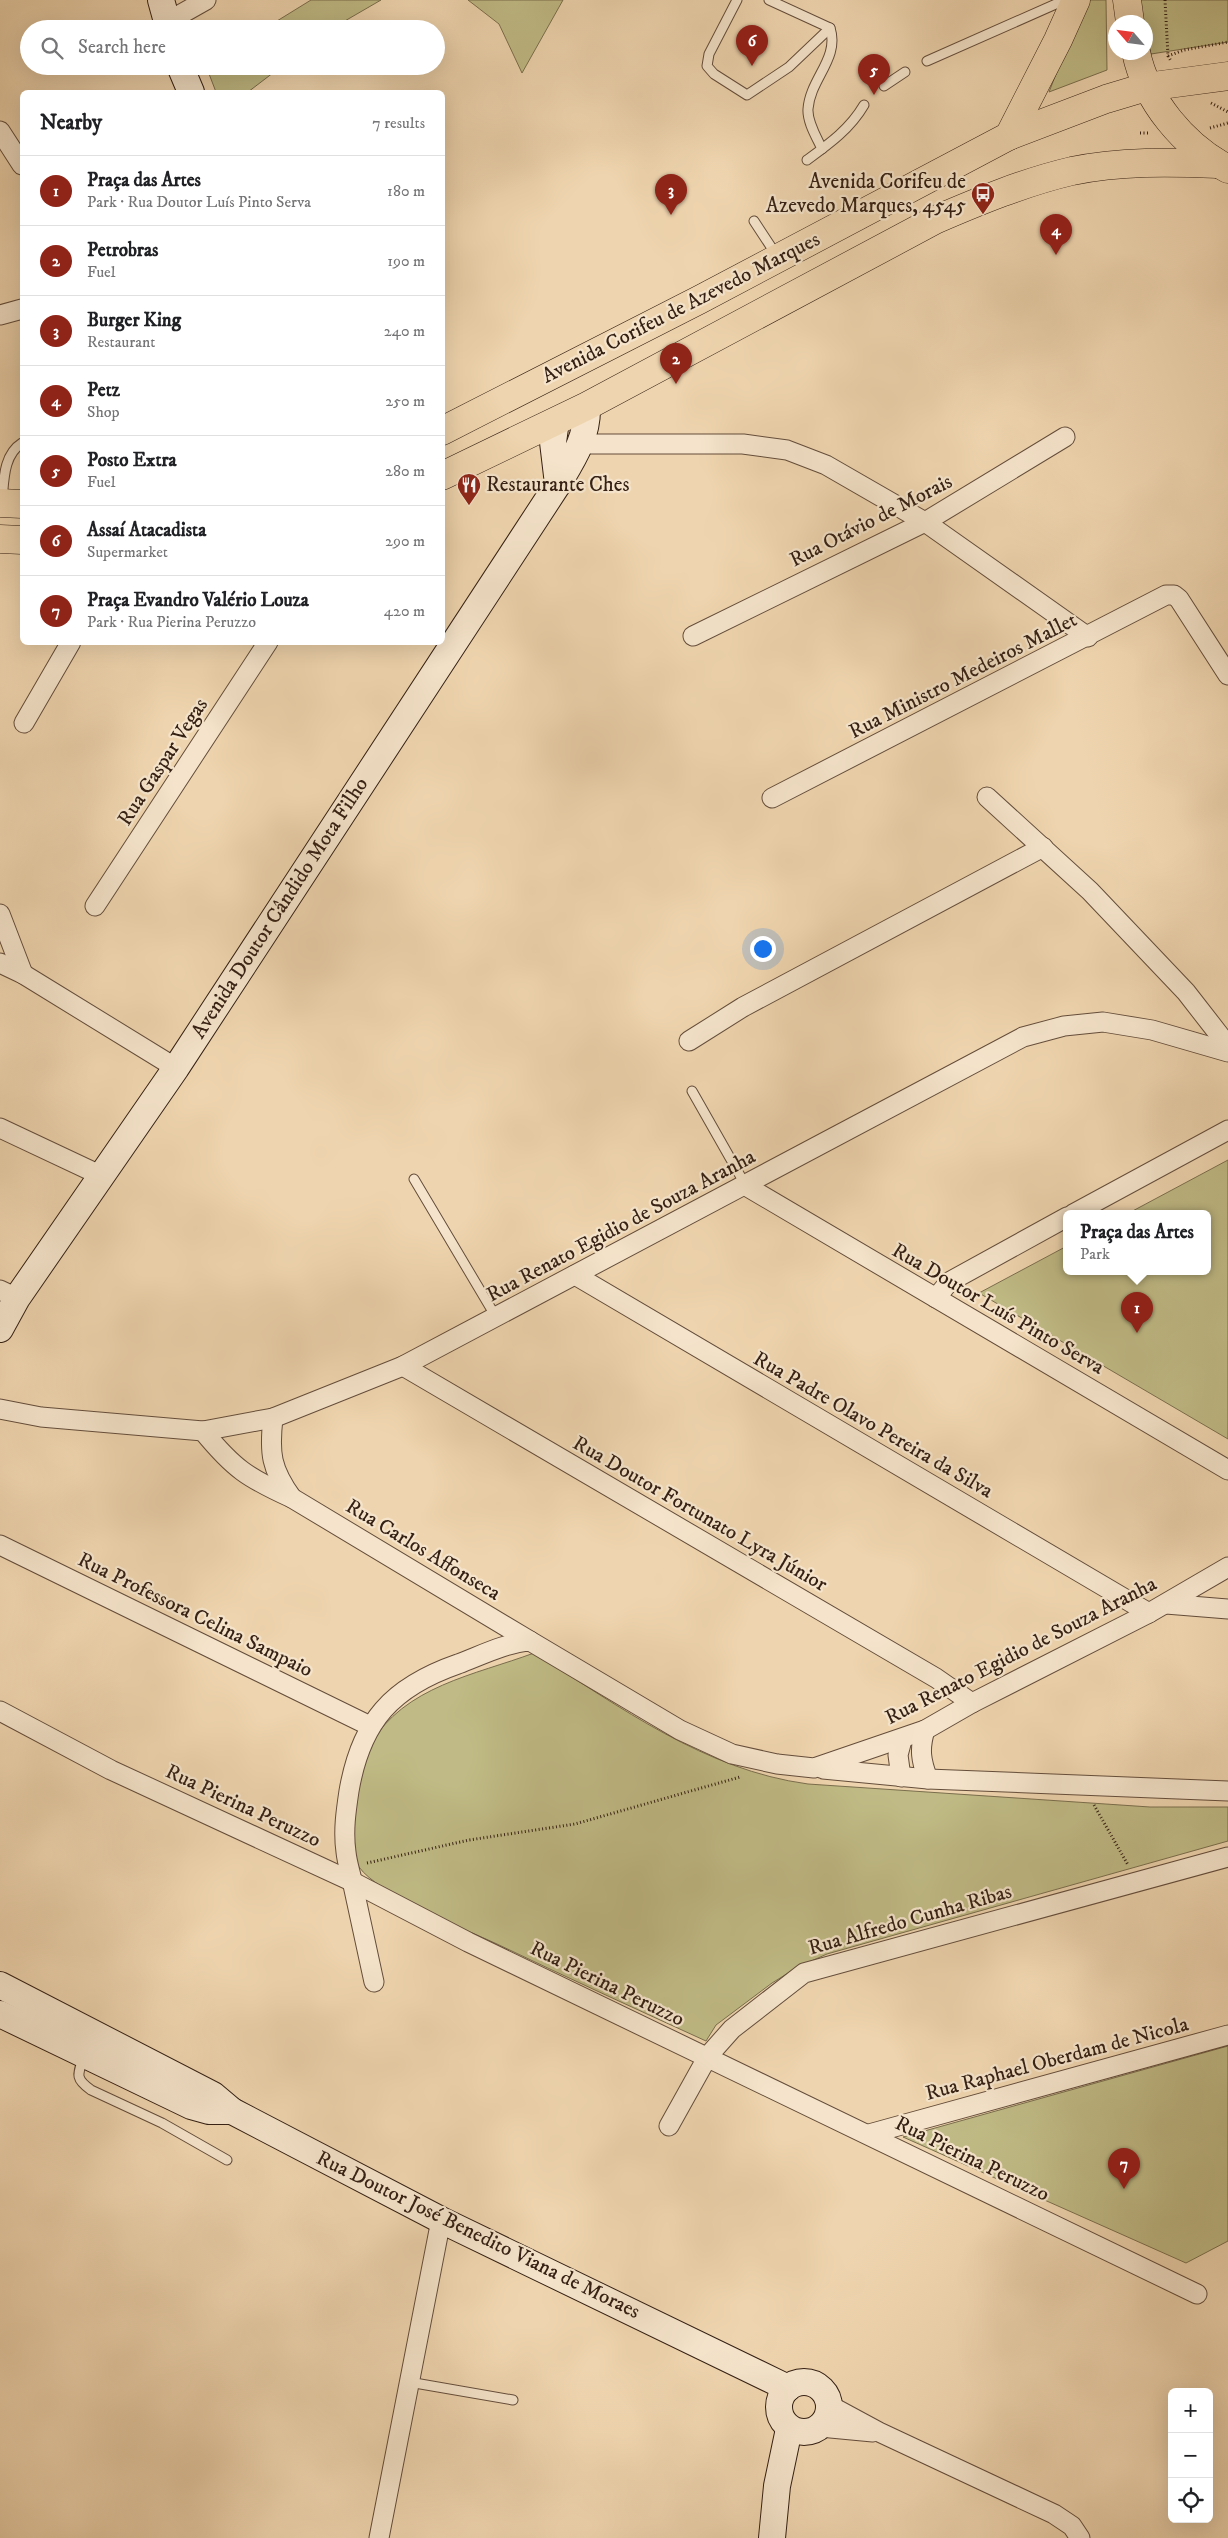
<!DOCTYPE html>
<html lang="en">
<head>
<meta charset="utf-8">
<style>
  :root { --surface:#fff; --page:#f6f6f6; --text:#202124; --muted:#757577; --line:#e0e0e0; --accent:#8f2418 }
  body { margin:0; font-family:"IM FELL DW Pica",serif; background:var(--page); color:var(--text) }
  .controls { position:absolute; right:15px; bottom:15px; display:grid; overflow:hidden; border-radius:8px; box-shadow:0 5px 20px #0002 }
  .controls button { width:45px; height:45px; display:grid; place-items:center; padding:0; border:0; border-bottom:1px solid var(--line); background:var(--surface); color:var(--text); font:25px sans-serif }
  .compass { position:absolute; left:1108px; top:15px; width:45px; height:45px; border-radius:50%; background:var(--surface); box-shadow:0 5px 20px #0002; rotate:298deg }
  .you { position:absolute; left:762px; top:948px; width:18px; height:18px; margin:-12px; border:4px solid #fff; border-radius:50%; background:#1a73e8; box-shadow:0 0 0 8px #1a73e833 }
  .badge { display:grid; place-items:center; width:32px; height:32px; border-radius:50%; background:var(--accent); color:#fff; font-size:16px; font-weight:700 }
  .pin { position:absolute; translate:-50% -41px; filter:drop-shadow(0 1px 2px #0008) }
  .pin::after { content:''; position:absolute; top:26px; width:18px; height:15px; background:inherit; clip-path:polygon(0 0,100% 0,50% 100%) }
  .popup { position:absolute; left:1063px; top:1210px; width:148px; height:65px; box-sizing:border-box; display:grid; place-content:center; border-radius:8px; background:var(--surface); filter:drop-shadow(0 1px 4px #0005); font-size:16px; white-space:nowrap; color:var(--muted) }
  .popup b { font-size:19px; color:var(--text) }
  .popup::after { content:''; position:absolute; left:50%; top:100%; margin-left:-10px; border:10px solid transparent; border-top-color:var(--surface) }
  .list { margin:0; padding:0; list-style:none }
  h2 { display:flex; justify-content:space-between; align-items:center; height:65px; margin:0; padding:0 20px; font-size:21px }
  h2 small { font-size:16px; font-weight:400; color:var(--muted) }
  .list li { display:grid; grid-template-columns:32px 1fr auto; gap:15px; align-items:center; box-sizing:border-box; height:70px; padding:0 20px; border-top:1px solid var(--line) }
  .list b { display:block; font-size:19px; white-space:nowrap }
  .list p { margin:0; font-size:16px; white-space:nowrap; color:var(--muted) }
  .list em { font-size:16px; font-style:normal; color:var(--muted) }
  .icon { flex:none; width:28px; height:28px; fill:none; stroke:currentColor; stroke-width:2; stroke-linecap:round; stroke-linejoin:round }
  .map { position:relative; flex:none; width:1228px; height:2538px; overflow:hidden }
  .search { position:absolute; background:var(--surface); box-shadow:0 5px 20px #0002; left:20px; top:20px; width:425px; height:55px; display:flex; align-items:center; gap:12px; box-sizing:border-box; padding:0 18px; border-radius:28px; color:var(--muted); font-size:19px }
  .panel { position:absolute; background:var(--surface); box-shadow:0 5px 20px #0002; left:20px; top:90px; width:425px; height:555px; border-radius:8px }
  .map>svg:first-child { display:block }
  .green { fill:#c0bb86; stroke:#7a6e4d }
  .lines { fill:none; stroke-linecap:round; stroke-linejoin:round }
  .lane-casing { stroke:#644d3b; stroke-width:11 }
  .street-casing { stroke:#644d3b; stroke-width:21 }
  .secondary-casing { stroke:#352014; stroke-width:28 }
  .primary-casing { stroke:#352014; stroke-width:29 }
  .highway-casing { stroke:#352014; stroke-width:29 }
  .path { stroke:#352014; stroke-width:3; stroke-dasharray:1 2.5; stroke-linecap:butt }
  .lane { stroke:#f5e4cb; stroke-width:9 }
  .street { stroke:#f5e4cb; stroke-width:19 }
  .secondary { stroke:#f5e4cb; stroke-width:26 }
  .primary { stroke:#efd5af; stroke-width:28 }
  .highway { stroke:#efd5af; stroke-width:28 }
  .labels { text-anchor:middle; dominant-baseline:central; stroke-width:4.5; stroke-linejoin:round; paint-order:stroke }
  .poi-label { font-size:21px; fill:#352014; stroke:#f5e4cb; text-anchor:end }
  .street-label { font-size:21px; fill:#352014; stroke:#f5e4cb }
</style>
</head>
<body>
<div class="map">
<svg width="1228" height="2538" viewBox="0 0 1228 2538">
  <rect width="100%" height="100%" fill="#efd5af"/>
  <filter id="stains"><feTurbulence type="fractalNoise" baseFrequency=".004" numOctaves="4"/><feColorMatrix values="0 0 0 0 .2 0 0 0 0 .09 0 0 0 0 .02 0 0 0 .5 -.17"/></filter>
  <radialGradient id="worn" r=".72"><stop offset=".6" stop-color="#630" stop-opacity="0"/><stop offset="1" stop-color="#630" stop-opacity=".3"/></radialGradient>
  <g class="green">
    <polygon points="311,0 381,0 331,29 264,29"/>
    <polygon points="468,0 563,0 522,73 499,24"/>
    <polygon points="1085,0 1106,0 1107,70 1049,92"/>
    <polygon points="1136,0 1228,0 1228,42 1151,54 1146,35 1146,22 1142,22"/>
    <polygon points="206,66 282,66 248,92 216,92"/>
    <polygon points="1228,1160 1228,1439 979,1293 1067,1246 1067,1272 1207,1272 1207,1214 1127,1214"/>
    <path d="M534,1653C621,1707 704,1770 808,1784L1150,1807H1228V1841L827,1954L798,1967L772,1983L716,2025L706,2041C636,2009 566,1977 497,1944C464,1929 378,1894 359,1867C345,1846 354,1816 358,1793C360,1777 362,1759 370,1745C404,1686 475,1675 534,1653Z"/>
    <polygon points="1228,2046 1228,2241 1186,2263 903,2137"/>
  </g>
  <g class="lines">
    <g class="lane-casing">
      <g id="lane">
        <polyline points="737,0 709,54 707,66 714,74 747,95 789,67 830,28"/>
        <path d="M769,0L830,28C840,58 810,79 808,109C807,122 817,138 822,149"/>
        <polyline points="927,61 1065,0"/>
        <polyline points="884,86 905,72"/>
        <path d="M807,160C829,144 850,129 864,105"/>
        <polyline points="754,221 777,256"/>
        <path d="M2,501C4,481 3,455 22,443"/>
        <polyline points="692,1091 746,1186"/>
        <polyline points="414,1179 496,1317"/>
        <path d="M84,2056C78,2074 74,2078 91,2090L162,2123L227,2160"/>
        <polyline points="409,2382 513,2400"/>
      </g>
    </g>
    <g class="street-casing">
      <g id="street">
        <polyline points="167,22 206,0"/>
        <polyline points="0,131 22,165"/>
        <polyline points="0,315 22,309"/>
        <polyline points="582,444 743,444 787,450 826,465 925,522 1088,637"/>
        <polyline points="693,636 925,522 1065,437"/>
        <polyline points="24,723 71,642"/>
        <polyline points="987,797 1090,891 1186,992 1228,1046"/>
        <polyline points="772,798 1166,595 1174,595 1179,599 1228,675"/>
        <polyline points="95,906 268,642"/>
        <polyline points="0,914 23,974"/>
        <polyline points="0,963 23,974 176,1068"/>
        <polyline points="689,1041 743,1007 1043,847"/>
        <polyline points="0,1128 102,1176"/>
        <polyline points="746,1186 1228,1470"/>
        <polyline points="1073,1214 1228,1130"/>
        <polyline points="575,1275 1149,1613"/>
        <polyline points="0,1290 17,1298"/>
        <polyline points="936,1298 949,1282 1067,1217"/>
        <polyline points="403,1366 936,1678 972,1703"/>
        <polyline points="0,1409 41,1417 203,1431 273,1418 403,1366 1023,1037 1064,1026 1103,1022 1152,1030 1228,1052"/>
        <path d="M273,1418C269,1453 271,1469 292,1498"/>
        <path d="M203,1431C234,1469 248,1478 292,1498L530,1641"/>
        <polyline points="0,1545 370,1726"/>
        <polyline points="1166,1604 1228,1609"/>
        <polyline points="0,1711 111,1770 353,1882 468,1942 1197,2294"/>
        <path d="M925,1730C919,1749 921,1761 928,1779"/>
        <polyline points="823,1769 928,1779 1228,1791"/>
        <polyline points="901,1777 898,1755 902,1740"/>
        <path d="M374,1982C367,1950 360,1918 353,1885C351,1874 347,1863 346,1852C343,1831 346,1811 349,1791C361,1721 392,1687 458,1664C482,1655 505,1643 530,1641L680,1730L732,1754L777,1764L814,1768L925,1730L972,1703L1149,1613L1228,1567"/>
        <polyline points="669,2126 708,2056 732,2029 804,1973 1228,1857"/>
        <polyline points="869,2134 1228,2035"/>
        <polyline points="829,2405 879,2432 1054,2514 1072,2526 1080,2538"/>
        <polyline points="820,2427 873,2432"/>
        <polyline points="379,2538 441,2220"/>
      </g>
    </g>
    <g class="secondary-casing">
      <g id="secondary">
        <polyline points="161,0 169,29"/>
        <polyline points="180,66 191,92"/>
        <polyline points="556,421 553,442 558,484"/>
        <path d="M0,1329L17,1298L176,1068L558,484C573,459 588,437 587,406"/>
        <polyline points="0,1985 213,2095 232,2111 441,2220 788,2388"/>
        <polyline points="0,2014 191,2106 209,2111 232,2111"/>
        <circle cx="804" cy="2407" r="25"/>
        <polyline points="772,2538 777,2486 789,2429"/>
      </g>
    </g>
    <g class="primary-casing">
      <g id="primary">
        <polyline points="442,431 699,300 1009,136 1106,99 1146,87 1228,76"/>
        <path d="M442,476L587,406L935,220C979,201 1025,182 1072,171C1120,161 1170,162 1218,164"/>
        <polyline points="0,503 22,504"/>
        <polyline points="0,539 22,540"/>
      </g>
    </g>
    <g class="highway-casing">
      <g id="highway">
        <polyline points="1127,0 1130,22"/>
        <path d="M1136,52C1146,101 1184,146 1228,169"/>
        <polyline points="1009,136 1058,40 1076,0"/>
      </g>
    </g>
    <g class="path">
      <polyline points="1165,0 1168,56 1171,61"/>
      <polyline points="1168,56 1184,50 1228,42"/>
      <polyline points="1211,103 1228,112"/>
      <polyline points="1210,128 1228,123"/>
      <polyline points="1140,133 1149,133"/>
      <polyline points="1094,1805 1128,1865"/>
      <polyline points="367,1863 469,1840 575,1824 740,1777"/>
    </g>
    <use href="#lane" class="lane"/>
    <use href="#street" class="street"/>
    <use href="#secondary" class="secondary"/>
    <use href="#primary" class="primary"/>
    <use href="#highway" class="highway"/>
  </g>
  <defs>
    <g id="bus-pin" transform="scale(1.25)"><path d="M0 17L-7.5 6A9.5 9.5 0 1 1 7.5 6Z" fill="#8f2418" stroke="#f5e4cb"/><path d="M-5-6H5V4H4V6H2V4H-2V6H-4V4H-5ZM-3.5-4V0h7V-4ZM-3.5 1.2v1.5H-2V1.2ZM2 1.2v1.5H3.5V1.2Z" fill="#fff"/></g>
    <g id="restaurant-pin" transform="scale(1.25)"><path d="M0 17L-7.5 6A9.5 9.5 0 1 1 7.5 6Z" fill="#8f2418" stroke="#f5e4cb"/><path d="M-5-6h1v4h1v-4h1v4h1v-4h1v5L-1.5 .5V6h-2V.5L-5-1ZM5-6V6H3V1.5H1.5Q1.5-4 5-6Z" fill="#fff"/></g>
  </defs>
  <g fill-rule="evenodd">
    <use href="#bus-pin" x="983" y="194"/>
    <use href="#restaurant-pin" x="469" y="485"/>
  </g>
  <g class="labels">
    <g class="poi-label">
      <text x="966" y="182">Avenida Corifeu de<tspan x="966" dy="24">Azevedo Marques, 4545</tspan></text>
      <text x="486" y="485" text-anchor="start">Restaurante Ches</text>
    </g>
    <g class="street-label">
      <text transform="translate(681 308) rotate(-27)">Avenida Corifeu de Azevedo Marques</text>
      <text transform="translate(871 521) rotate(-27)">Rua Otávio de Morais</text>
      <text transform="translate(963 676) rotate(-27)">Rua Ministro Medeiros Mallet</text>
      <text transform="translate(163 762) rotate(-57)">Rua Gaspar Vegas</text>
      <text transform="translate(280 908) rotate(-57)">Avenida Doutor Cândido Mota Filho</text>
      <text transform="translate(621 1226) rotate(-28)">Rua Renato Egidio de Souza Aranha</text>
      <text transform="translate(998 1309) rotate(30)">Rua Doutor Luís Pinto Serva</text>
      <text transform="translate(873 1425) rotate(30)">Rua Padre Olavo Pereira da Silva</text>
      <text transform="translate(700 1514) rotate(30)">Rua Doutor Fortunato Lyra Júnior</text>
      <text transform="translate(423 1550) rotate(31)">Rua Carlos Affonseca</text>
      <text transform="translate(195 1615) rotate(26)">Rua Professora Celina Sampaio</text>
      <text transform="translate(1021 1651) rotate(-27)">Rua Renato Egidio de Souza Aranha</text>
      <text transform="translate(243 1806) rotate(25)">Rua Pierina Peruzzo</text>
      <text transform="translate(910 1920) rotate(-16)">Rua Alfredo Cunha Ribas</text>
      <text transform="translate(607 1984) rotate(26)">Rua Pierina Peruzzo</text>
      <text transform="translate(1057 2059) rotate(-15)">Rua Raphael Oberdam de Nicola</text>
      <text transform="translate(972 2159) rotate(26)">Rua Pierina Peruzzo</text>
      <text transform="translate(478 2235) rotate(26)">Rua Doutor José Benedito Viana de Moraes</text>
    </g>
  </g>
  <rect width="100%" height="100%" filter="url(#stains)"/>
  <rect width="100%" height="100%" fill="url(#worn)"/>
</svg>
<div class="controls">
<button>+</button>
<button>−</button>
<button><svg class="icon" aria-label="locate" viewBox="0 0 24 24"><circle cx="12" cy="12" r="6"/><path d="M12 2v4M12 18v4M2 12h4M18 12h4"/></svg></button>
</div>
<svg class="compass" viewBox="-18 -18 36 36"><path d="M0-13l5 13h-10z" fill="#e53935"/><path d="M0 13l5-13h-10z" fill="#757577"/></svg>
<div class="you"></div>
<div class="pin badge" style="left:1137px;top:1333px">1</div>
<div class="popup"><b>Praça das Artes</b>Park</div>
<div class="pin badge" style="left:676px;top:384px">2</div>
<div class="pin badge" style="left:671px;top:215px">3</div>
<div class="pin badge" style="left:1056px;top:255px">4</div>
<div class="pin badge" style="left:874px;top:95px">5</div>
<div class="pin badge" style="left:752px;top:66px">6</div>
<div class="pin badge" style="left:1124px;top:2189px">7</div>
<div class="search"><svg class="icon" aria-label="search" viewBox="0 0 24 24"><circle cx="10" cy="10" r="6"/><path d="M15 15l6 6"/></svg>Search here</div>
<section class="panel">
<h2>Nearby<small>7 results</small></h2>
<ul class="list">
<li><span class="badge">1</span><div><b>Praça das Artes</b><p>Park · Rua Doutor Luís Pinto Serva</p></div><em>180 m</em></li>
<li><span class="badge">2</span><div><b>Petrobras</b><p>Fuel</p></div><em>190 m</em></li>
<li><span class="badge">3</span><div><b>Burger King</b><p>Restaurant</p></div><em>240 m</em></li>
<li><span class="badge">4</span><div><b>Petz</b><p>Shop</p></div><em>250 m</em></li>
<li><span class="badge">5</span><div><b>Posto Extra</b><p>Fuel</p></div><em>280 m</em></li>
<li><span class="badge">6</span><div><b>Assaí Atacadista</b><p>Supermarket</p></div><em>290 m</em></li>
<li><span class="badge">7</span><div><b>Praça Evandro Valério Louza</b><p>Park · Rua Pierina Peruzzo</p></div><em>420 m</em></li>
</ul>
</section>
</div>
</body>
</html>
